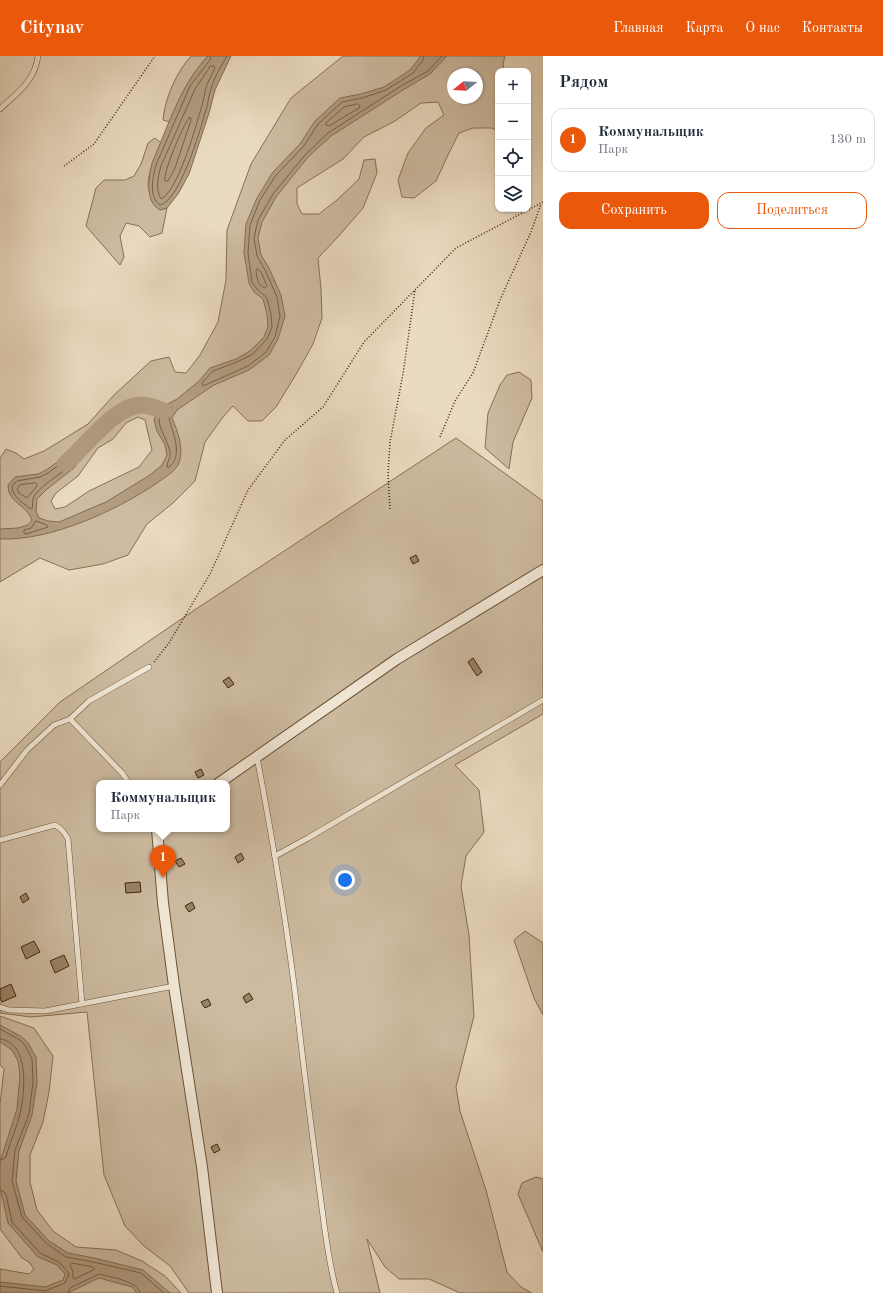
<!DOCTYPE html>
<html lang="ru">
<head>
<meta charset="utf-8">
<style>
  :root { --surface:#fff; --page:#f2f2f3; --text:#1f2937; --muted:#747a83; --line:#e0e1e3; --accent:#ea580c }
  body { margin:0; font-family:"Old Standard TT",serif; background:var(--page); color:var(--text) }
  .controls { position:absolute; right:12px; top:12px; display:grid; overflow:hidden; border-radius:8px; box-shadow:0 1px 3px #0004 }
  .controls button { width:36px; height:36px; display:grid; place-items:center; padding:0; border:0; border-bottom:1px solid var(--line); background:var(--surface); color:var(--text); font:20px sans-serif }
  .compass { position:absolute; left:447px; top:12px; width:36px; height:36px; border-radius:50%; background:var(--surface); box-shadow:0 1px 3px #0004; rotate:252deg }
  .you { position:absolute; left:345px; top:824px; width:14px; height:14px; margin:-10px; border:3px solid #fff; border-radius:50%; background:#1a73e8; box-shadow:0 0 0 6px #1a73e833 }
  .badge { display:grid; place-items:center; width:26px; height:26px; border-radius:50%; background:var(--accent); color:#fff; font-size:13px; font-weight:700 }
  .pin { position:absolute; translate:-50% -33px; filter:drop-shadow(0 1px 2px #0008) }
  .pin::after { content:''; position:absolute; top:21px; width:14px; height:12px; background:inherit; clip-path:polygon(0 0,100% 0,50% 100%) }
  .popup { position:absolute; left:96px; top:724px; width:134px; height:52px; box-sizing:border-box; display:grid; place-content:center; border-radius:8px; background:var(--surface); filter:drop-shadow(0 1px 3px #0005); font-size:13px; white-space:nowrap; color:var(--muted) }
  .popup b { font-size:15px; color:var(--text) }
  .popup::after { content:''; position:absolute; left:50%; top:100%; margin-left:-8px; border:8px solid transparent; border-top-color:var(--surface) }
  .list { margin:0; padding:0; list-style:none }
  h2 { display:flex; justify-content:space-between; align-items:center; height:52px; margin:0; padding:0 16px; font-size:17px }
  h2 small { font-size:13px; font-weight:400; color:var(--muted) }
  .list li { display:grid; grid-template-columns:26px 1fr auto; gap:12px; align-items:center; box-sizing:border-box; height:64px; margin:0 8px 8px; padding:0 8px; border:1px solid var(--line); border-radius:12px }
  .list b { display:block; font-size:15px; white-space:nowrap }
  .list p { margin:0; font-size:13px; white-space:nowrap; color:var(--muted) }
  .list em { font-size:13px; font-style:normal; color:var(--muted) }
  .actions { display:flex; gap:8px; padding:12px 16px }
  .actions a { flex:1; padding:9px 0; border:1px solid var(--accent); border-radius:12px; text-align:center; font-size:14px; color:var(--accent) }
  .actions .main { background:var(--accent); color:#fff }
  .icon { flex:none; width:22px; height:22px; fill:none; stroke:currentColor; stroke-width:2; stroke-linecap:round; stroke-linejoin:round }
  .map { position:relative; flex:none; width:543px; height:1237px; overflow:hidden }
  header { display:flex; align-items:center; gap:24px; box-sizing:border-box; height:56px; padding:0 20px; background:var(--accent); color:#fff }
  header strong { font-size:19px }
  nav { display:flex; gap:22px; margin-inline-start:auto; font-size:14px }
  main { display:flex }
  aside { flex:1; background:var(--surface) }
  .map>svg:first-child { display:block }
  .green { fill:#cdbba1; stroke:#877054; fill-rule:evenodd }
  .water { fill:#b19c81; stroke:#846c50 }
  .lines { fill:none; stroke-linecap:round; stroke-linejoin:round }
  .shore { stroke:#796044; stroke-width:1 }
  .river { stroke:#b19c81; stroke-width:17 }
  .building { fill:#998367; stroke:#412407 }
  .service-casing { stroke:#6b5235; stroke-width:6 }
  .minor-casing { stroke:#6b5235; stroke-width:12 }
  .path { stroke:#412407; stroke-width:1.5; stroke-dasharray:1 2; stroke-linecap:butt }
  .service { stroke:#f1e7d6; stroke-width:5 }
  .minor { stroke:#f1e7d6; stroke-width:10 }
</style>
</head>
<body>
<header>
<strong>Citynav</strong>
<nav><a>Главная</a><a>Карта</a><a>О нас</a><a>Контакты</a></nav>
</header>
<main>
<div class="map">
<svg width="543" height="1237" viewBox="0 0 543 1237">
  <rect width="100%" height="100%" fill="#eadac0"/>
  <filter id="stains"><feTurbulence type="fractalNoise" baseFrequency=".005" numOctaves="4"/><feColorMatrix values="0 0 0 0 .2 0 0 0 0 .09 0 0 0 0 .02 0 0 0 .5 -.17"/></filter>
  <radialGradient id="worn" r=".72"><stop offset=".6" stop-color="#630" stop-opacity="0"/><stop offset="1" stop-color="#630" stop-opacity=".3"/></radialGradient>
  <g class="green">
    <path d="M191,0H208C190,19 181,42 170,66L163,64C165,42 176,17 191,0Z"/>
    <path d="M343,0H505L503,8L504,15H498V75L492,72H473L459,77L448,99L436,125L414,142L402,141L398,124L408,97L426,72L444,59L438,46L421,47L395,65L364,81L343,103L297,132V148L302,158H319L337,144L359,123L364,104L375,103L377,117L363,152L337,182L318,202L321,233L322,262L313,288L298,315L276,351L262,365H248L233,350L223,361L205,386L195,425L173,447L147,468L128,499L103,508L69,514L40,502L0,526V402L6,393L16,397L24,403L44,395L88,368L114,339L151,305L169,301L175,316L186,317L200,299L218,266L226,224L227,174L251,108L291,42ZM453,18H477V42H453ZM138,361L145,364L152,394L139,411L89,435L65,451L55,453L51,445L56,437L78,420L98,392L113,383L126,367Z"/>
    <path d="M155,82L161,87C156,99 145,121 149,135C152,141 156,148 160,154L167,152L162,177L150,181L139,170L126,167L120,180L124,201L120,209L86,170L96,132L104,124H125L134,120L141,108L148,87Z"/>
    <polygon points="519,316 531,324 532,342 513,386 509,413 485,392 488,357 500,329 507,319"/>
    <path d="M456,382L543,445V658L455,709L479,734L484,776L466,800L461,830L469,879L474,960L456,1031L460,1055L486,1134L507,1216L521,1231L532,1237H460L429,1223H399L385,1211L367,1183L380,1237H189L170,1210L144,1190L125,1170L104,1119L87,956L31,961L0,957V706L60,646L193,555ZM99,727H227V773H99Z"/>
    <polygon points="525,875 543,887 543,959 534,942 514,884"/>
    <polygon points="0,960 34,972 53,1000 49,1036 43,1066 30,1099 30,1126 37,1154 53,1175 76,1191 116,1194 142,1205 165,1220 181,1237 0,1237 0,1213 29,1218 34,1213 29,1206 22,1202 0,1173 0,1048 4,1013 0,1009"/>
    <polygon points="536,1121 543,1123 543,1196 518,1138 522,1127"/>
  </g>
  <g class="water">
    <path d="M208,0H231L215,34L209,57L189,118L178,138L167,152L160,154C144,145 149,122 152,107C168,71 180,29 208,0Z"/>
    <path d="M421,0H447L430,18L403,34L331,80L308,101L276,141L262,166L258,182L261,199L269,212L281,239L285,260L278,283L269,299L249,314L214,329L177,354L172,362C178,376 184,392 179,407C176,415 164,422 157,427C116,455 50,485 0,483V473L18,472L28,469L32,464C26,448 8,447 8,429L15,421L38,418L46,414L79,391L83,393L84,398L74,412L46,434L37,443L36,455L39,462L48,465L59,466L106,446L150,419L162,409L167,399L165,389L157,375L154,364L157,356L166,349L177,343L199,325L210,312L236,303L250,295L264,281L268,270L267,258L263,243L254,236L249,227L244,197L246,168L257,142L273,116L300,88L315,65L340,42L361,38L384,31L410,14Z"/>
    <polygon points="0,969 22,981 28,987 36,1001 37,1026 32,1059 19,1095 16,1125 25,1159 49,1185 68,1197 94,1202 143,1214 170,1237 137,1237 132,1231 99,1222 68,1237 0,1237 0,1226 45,1231 63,1224 65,1218 57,1209 38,1201 8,1167 0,1131 0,1106 17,1053 20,1019 18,1005 12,994 0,986"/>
  </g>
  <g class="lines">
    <g class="shore">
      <path d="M211,0L210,4L190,30L156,109C153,120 148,141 160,149C179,146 200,75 205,57C208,50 208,41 211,33C214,22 221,10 227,0"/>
      <polyline points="424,0 423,4 413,17 386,34 362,42 342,46 318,68 303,91 276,119 260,144 250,169 248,197 252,226 257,233 267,242 271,258 272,271 267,283 253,298 237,306 213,315 202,327 203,330 248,310 266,296 275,281 280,260 277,241 265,214 257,200 254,182 258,164 273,138 305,99 328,77 401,30 428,15 442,0"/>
      <path d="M211,10H214L215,12C212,19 208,25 206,32C204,40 203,48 200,56C195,74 177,136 161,143C155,133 158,121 161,110L195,33Z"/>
      <polygon points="358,48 360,50 359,52 329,70 326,69 326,67 344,51"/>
      <path d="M189,62H191V64L175,112L168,125H165C162,119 183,69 189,62Z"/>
      <path d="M257,213L261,216L267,230L265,232C258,230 257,222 256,215Z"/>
      <path d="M171,351L172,353L169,363C173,377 184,401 168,412L167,409C168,405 171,401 170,397C169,382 145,358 171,351Z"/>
      <path d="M76,397L78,400C67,417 44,425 34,440C32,444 33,449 32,453L29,452C23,446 12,441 12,430L17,425L40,421L48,417Z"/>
      <polygon points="35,427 37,428 37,430 27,442 19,437 17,433 20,429"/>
      <polygon points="36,465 47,469 48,471 26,478 24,477 24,474 31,472"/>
      <polyline points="0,973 20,984 25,989 32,1003 33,1026 29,1058 15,1094 12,1125 22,1161 47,1188 66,1201 93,1206 141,1217 164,1237"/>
      <path d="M0,983C29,986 25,1033 21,1053C18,1069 10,1085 6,1101L3,1103L0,1104"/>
      <polyline points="0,1135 3,1135 6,1138 12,1166 40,1197 59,1206 67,1215 69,1218 65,1227 45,1235 0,1230"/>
      <polygon points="72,1207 93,1211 95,1213 75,1223 73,1222 73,1216 70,1209"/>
      <path d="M68,1237L70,1232L99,1218C110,1221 138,1225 140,1237"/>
    </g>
    <path class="river" d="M65,408C84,393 116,347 143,349C149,349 157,353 164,355"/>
  </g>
  <g class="building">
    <polygon points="416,499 419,505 413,508 410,502"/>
    <polygon points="473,602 482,616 477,620 468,606"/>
    <polygon points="229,621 234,628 228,632 223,625"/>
    <polygon points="201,713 204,719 198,722 195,716"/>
    <polygon points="241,797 244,803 238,807 235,801"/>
    <polygon points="181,802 185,808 179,811 175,805"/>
    <polygon points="140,826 141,836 126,837 125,827"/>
    <polygon points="26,837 29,843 23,847 20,841"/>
    <polygon points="192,846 195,852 189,856 185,850"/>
    <polygon points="34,885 40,896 26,903 21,891"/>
    <polygon points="64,899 69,910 55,917 50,905"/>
    <polygon points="11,928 16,940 2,946 0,941 0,933"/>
    <polygon points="249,937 253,943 246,947 243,941"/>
    <polygon points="208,943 211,949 205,952 201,946"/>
    <polygon points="217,1088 220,1094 214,1097 211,1091"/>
  </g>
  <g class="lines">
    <g class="service-casing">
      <g id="service">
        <path d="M0,53C17,37 35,25 38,0"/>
        <polyline points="70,663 122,717 129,727"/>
        <path d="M257,701C274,791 289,880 299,970C305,1024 312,1077 319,1130C324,1165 327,1202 337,1237"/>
        <polyline points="0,729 27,694 54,669 70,663 89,645 149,611"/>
        <path d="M0,784L55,769C62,773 64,776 68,783L82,948"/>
        <polyline points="275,800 308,782 543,644"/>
        <polyline points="0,951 9,954 45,955 174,930"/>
      </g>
    </g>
    <g class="minor-casing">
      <g id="minor">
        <polyline points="219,727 397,603 543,514"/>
        <polyline points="157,773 163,847 174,930 202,1111 217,1237"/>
      </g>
    </g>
    <g class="path">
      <polyline points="64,110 94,88 155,0"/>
      <polyline points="440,381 455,345 473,317 500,244 531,176 541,148"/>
      <polyline points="390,453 388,418 390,386 403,318 415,234"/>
      <polyline points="154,606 169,587 210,518 248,434 285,384 323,351 364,286 456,192 543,146"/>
    </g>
    <use href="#service" class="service"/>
    <use href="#minor" class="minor"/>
  </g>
  <rect width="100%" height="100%" filter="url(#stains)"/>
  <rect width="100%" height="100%" fill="url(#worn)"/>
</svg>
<div class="controls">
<button>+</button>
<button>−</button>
<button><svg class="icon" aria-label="locate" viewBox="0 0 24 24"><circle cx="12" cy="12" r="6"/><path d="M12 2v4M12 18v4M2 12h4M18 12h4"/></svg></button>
<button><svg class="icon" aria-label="layers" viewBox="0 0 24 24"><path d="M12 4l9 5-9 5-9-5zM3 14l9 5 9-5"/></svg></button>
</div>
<svg class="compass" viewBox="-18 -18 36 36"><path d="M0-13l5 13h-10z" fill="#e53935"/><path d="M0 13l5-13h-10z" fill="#747a83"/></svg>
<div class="you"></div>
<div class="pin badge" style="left:163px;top:822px">1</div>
<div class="popup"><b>Коммунальщик</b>Парк</div>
</div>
<aside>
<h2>Рядом<small></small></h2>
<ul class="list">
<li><span class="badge">1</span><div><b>Коммунальщик</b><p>Парк</p></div><em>130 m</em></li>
</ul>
<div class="actions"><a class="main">Сохранить</a><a>Поделиться</a></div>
</aside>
</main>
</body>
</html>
